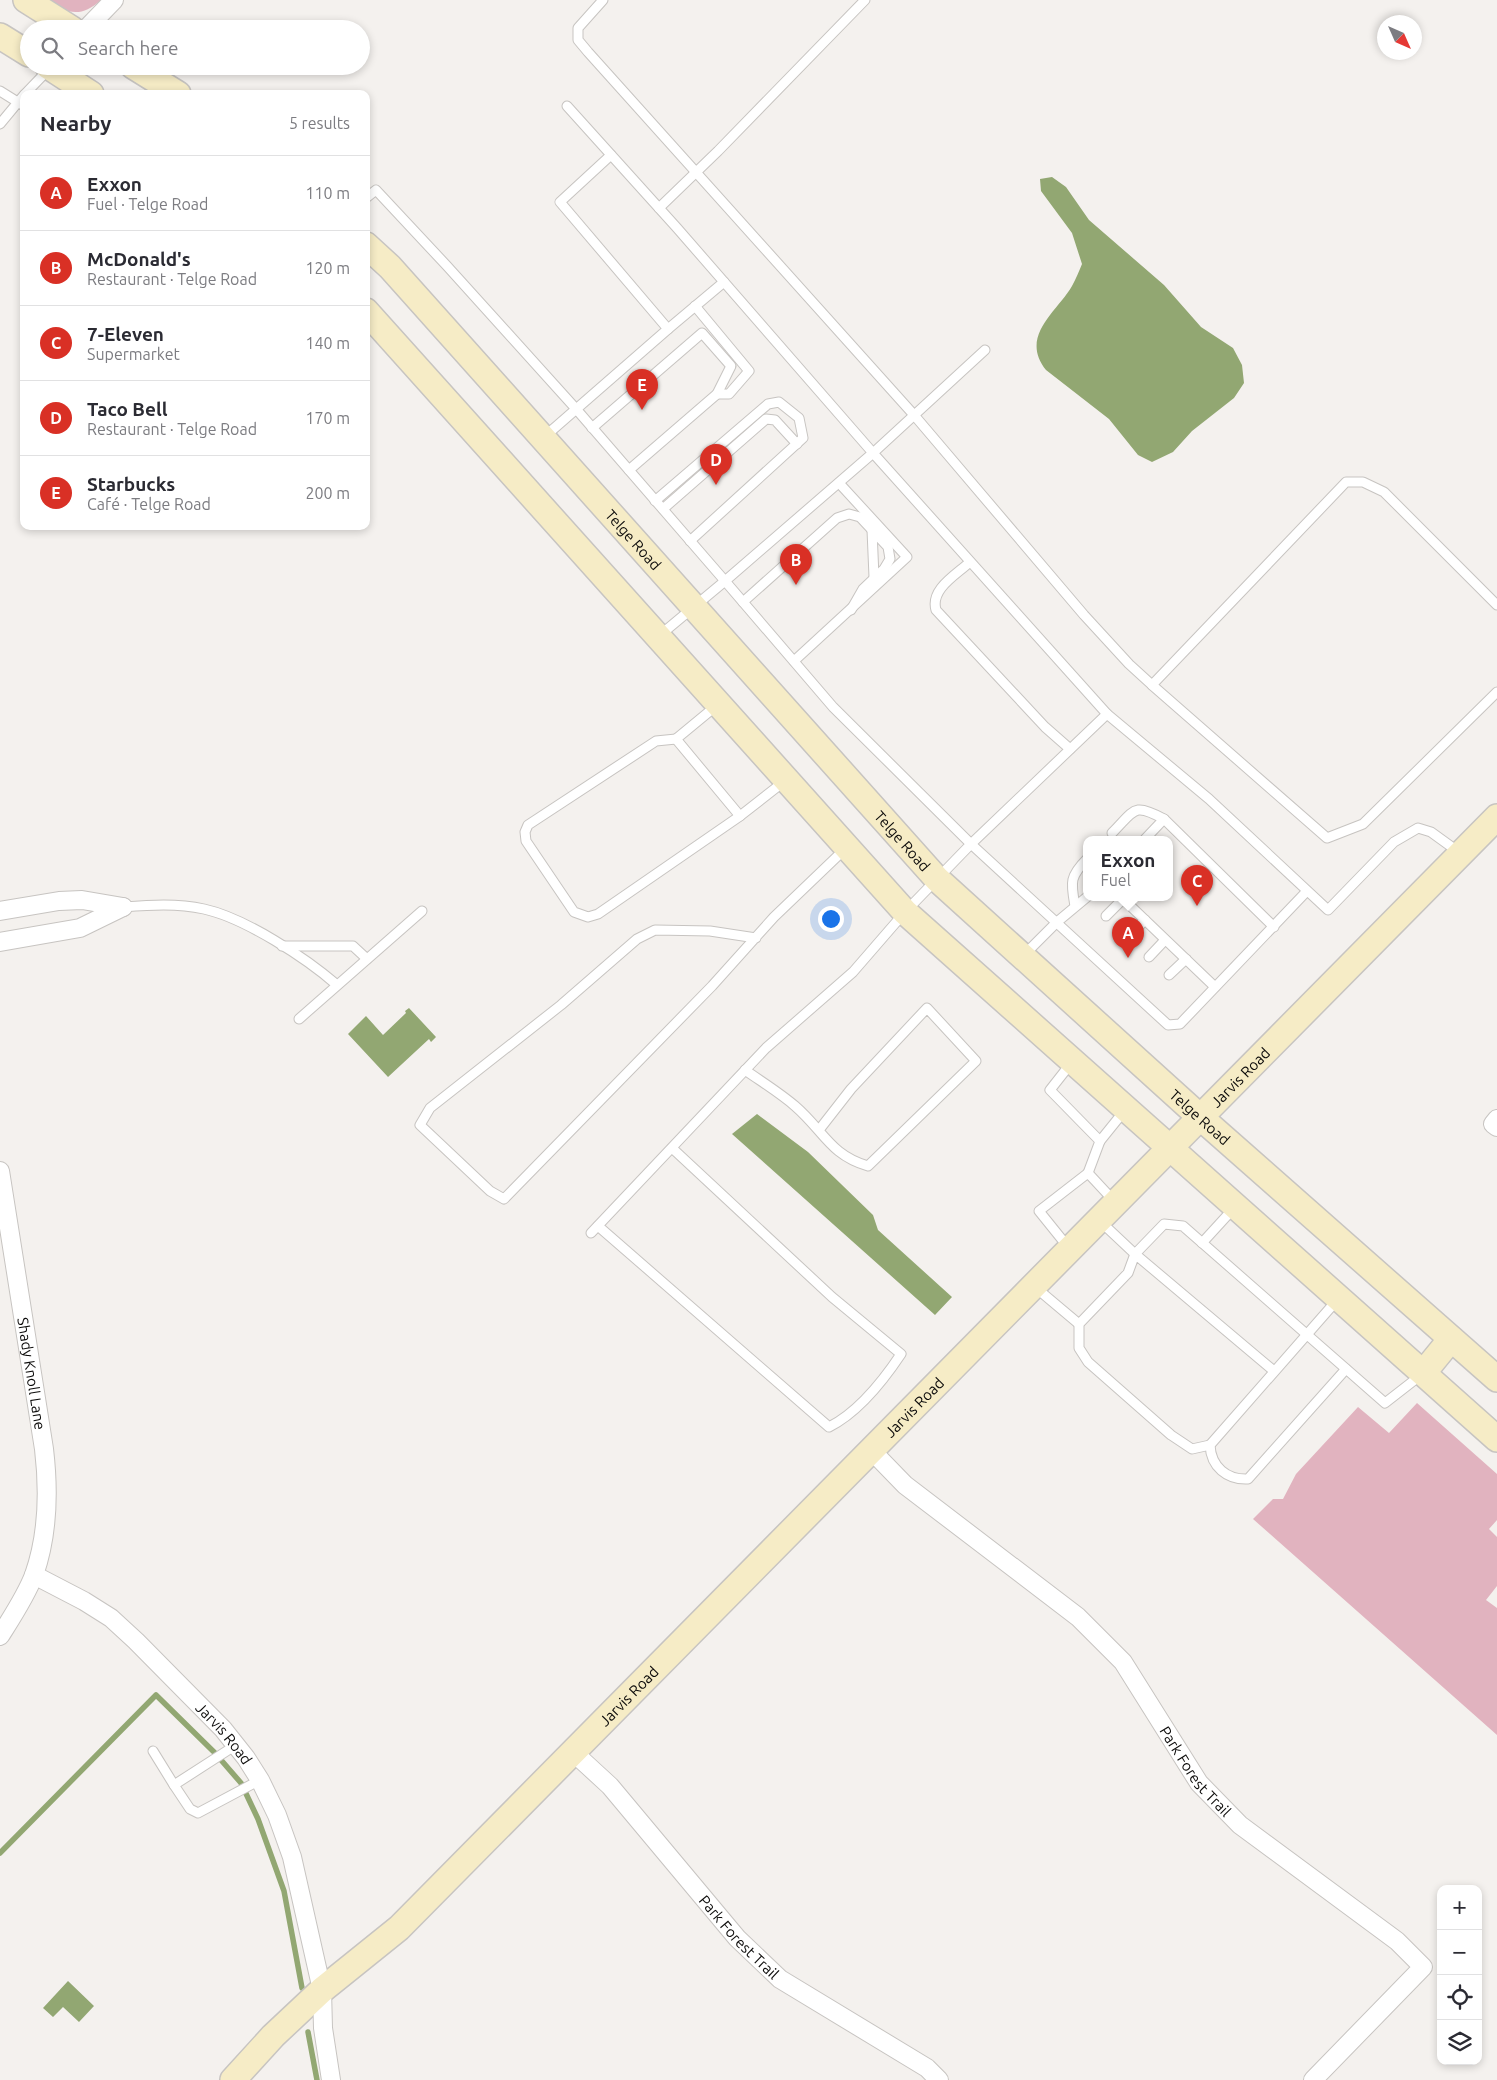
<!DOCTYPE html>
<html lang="en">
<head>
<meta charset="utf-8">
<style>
  :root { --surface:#fff; --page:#f7f7f7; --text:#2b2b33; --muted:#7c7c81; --line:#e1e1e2; --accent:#d93025 }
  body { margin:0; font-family:Ubuntu,sans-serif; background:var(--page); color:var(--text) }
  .controls { position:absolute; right:15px; bottom:15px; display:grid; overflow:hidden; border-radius:10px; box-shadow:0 2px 8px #0003 }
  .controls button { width:45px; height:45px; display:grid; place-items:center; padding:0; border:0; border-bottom:1px solid var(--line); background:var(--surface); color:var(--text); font:25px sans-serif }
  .compass { position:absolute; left:1377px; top:15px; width:45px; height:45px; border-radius:50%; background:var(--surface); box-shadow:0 2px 8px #0003; rotate:135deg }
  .you { position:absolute; left:830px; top:918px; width:18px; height:18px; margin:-12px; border:4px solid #fff; border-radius:50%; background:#1a73e8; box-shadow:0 0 0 8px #1a73e833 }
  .badge { display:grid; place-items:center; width:32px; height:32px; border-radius:50%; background:var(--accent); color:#fff; font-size:16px; font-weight:700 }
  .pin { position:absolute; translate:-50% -41px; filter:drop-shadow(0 1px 2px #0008) }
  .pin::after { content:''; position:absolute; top:26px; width:18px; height:15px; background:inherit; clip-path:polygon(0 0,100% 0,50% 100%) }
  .popup { position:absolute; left:1083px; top:836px; width:90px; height:65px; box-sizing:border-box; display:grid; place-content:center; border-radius:10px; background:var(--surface); filter:drop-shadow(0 1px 4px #0005); font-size:16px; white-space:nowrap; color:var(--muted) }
  .popup b { font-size:19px; color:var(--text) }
  .popup::after { content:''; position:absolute; left:50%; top:100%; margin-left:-10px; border:10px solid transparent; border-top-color:var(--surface) }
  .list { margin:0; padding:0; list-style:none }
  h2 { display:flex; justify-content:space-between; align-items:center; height:65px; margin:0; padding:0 20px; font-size:21px }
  h2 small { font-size:16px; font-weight:400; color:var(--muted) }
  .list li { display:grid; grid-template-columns:32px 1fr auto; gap:15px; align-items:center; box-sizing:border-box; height:75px; padding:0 20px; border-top:1px solid var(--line) }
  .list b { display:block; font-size:19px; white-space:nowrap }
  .list p { margin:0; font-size:16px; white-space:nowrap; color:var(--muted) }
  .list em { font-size:16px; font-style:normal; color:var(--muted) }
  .icon { flex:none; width:28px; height:28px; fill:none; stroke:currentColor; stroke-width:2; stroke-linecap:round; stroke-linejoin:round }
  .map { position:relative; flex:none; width:1497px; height:2080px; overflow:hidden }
  .search { position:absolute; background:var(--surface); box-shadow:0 2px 8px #0003; left:20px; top:20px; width:350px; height:55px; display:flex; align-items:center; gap:12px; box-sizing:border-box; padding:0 18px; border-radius:28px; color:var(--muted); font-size:19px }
  .panel { position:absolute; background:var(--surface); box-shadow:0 2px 8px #0003; left:20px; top:90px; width:350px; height:440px; border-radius:10px }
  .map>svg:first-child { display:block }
  .green { fill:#e1b3bf }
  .water { fill:#92a772 }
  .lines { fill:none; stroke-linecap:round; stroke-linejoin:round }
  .stream { stroke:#92a772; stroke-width:5.5 }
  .lane-casing { stroke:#c7c4c1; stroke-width:11 }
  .street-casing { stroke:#c7c4c1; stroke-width:20 }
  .secondary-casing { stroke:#c7c4c1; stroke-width:28 }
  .lane { stroke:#fff; stroke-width:9 }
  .street { stroke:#fff; stroke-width:18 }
  .secondary { stroke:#f6ecc6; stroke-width:25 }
  .labels { text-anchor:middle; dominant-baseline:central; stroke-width:4; stroke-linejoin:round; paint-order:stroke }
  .street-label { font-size:15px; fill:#0c0b0a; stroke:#fff }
</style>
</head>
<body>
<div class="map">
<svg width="1497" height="2080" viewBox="0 0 1497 2080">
  <rect width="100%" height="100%" fill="#f4f1ee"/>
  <g class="green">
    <path d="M45,0H101C80,19 67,13 45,0Z"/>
    <polygon points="1417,1403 1497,1474 1497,1520 1489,1529 1497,1537 1497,1586 1486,1600 1497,1608 1497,1735 1253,1519 1273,1499 1283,1499 1296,1474 1358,1407 1389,1433"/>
  </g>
  <g class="water">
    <path d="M1052,177L1066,187L1089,220L1164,285L1201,327L1233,348L1242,365L1244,383L1234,398L1192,431L1173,452L1152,462L1138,455L1109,419L1046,370C1019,336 1057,312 1072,286C1076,279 1079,271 1082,264L1072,233L1041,191L1040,179Z"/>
    <polygon points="409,1008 436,1037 431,1042 429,1039 388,1077 348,1034 366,1016 383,1035 406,1013 405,1011"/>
    <polygon points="757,1114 808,1152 873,1215 878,1230 952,1297 935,1315 732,1134"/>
    <polygon points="68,1981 94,2006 79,2022 63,2007 53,2017 43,2008"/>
  </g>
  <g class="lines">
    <g class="stream">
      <polyline points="0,1853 156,1695 215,1753 241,1783 258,1819 284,1891 302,1988"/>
      <polyline points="308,2032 317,2080"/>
    </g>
    <g class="lane-casing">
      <g id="lane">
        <polyline points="603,0 578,28 578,40 588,52 914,415 1084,615 1129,664 1152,685"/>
        <polyline points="0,91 24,106"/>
        <polyline points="25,94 49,69"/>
        <polyline points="567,106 677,228 873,453 725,581 833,707 971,844 905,912 853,972 766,1048 591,1233"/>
        <polyline points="0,124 24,95"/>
        <polyline points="366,198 376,190 447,266 577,410 725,581 659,636"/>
        <polyline points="659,208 718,151 865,0"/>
        <polyline points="695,306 749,371 729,394 717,394"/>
        <polyline points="668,329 724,282"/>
        <polyline points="985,350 873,453 1107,714"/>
        <polyline points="592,428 702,333 731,366 717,394 629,470"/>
        <polyline points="543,438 668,329 560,202 611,155"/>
        <polyline points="655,501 768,404 779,402 799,418 803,438 690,541"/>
        <polyline points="663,509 766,419 775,420 797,444"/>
        <polyline points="872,530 874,577"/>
        <path d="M970,562C956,575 930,589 936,610L1045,727L1070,749"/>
        <polyline points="743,602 837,518 849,514 860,517 888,547 890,559 884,569 863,589 851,610"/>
        <polyline points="1497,605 1384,492 1363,482 1346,482 1152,685 1327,838 1363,824 1497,692"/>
        <polyline points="794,661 907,557 839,483"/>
        <polyline points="716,706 676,739 740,816 786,780"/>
        <polyline points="676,739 656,741 528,825 525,832 526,841 574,912 588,917 598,914 740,816"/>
        <path d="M1112,833C1135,810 1133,802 1164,819"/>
        <polyline points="1145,839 1164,819 1274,927"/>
        <polyline points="1307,891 1180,1024 1168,1025 971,844 1107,714 1209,799 1328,910 1394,842 1418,828 1431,832 1460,853"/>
        <polyline points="1121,897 1215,987"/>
        <path d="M1075,906C1071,883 1069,877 1087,859"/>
        <path d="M123,907C150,905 177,903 204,909C245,918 306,958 337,985"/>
        <polyline points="1106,916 1123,899"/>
        <polyline points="1128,937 1145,920"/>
        <polyline points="756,938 710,931 655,930 637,939 561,1005 430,1108 420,1125 490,1191 504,1199 712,986 774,917 846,848"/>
        <polyline points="282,946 353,946 367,959"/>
        <polyline points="1023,956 1057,922 1087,897"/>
        <polyline points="1149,957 1165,940"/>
        <polyline points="1169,975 1186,959"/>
        <polyline points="299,1019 422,911"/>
        <polyline points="1072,1062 1050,1090 1100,1141 1088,1173"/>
        <path d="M745,1070C762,1082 780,1093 795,1106C824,1131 830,1155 868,1166L976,1061L927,1008L851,1089L819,1130"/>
        <polyline points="1100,1141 1125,1110"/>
        <polyline points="1101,1222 1135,1254 1164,1224 1183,1226 1385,1403 1421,1375"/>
        <path d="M598,1226L829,1427C859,1412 883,1381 901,1354L832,1297L672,1148"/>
        <polyline points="1202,1243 1234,1208"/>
        <polyline points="1068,1247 1039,1211 1088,1173 1114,1201"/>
        <polyline points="1035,1287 1079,1324"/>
        <path d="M1338,1299L1210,1445C1211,1467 1227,1480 1248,1479L1346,1369"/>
        <polyline points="1210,1445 1192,1449 1171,1435 1088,1362 1079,1348 1079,1324 1128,1273 1135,1254 1274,1371"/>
        <polyline points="236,1745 174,1785 190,1809 198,1813 260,1780"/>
        <polyline points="153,1751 174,1785"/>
      </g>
    </g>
    <g class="street-casing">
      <g id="street">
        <polyline points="86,29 114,0"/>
        <polyline points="0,911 59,901 82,900 123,907"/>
        <polyline points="0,942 80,928 123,907"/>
        <polyline points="1497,1119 1493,1124 1497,1127"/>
        <path id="s1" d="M0,1171L44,1449C49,1491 48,1535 34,1575C26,1596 12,1617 0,1636"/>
        <path id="s2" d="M872,1451L905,1485L1078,1617L1123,1662L1199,1783L1240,1825L1397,1941L1423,1967L1313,2080"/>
        <path id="s3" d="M34,1575L84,1601L111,1618L136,1641L223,1729L246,1758L260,1780L277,1815L292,1857L322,1990L323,2028L331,2080"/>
        <path id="s4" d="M573,1752L610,1786L737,1938L780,1979L927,2068L939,2080"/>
      </g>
    </g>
    <g class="secondary-casing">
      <g id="secondary">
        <polyline points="26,0 72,29"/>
        <polyline points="0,36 29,54"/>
        <polyline points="48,66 91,94"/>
        <polyline points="133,66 178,94"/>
        <path id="s5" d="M366,245L390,267L937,879L1200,1117L1497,1379"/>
        <polyline points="366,311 905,912 1497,1439"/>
        <polyline points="1424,1372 1451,1339"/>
        <path id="s6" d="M233,2080L273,2036L322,1990L399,1928L1497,817"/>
      </g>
    </g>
    <use href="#lane" class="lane"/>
    <use href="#street" class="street"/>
    <use href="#secondary" class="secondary"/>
  </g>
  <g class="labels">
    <g class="street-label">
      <text stroke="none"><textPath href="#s5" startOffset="398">Telge Road</textPath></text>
      <text stroke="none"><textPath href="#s5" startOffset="802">Telge Road</textPath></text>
      <text stroke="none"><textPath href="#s6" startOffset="1422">Jarvis Road</textPath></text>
      <text stroke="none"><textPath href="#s5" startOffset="1208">Telge Road</textPath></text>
      <text stroke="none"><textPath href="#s1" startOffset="205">Shady Knoll Lane</textPath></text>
      <text stroke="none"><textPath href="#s6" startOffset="958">Jarvis Road</textPath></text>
      <text stroke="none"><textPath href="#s6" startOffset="552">Jarvis Road</textPath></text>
      <text stroke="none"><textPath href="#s3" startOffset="250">Jarvis Road</textPath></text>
      <text stroke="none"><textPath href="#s2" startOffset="460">Park Forest Trail</textPath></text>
      <text stroke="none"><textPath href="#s4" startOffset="249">Park Forest Trail</textPath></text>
    </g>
  </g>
</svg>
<div class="controls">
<button>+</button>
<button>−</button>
<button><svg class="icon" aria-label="locate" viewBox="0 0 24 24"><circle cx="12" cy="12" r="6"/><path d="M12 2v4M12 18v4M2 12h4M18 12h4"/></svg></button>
<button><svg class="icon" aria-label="layers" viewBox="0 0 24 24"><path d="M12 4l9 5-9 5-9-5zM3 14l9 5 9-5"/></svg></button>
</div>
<svg class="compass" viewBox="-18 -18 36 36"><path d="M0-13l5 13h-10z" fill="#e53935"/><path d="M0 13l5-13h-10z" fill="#7c7c81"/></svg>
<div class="you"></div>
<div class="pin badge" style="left:1128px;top:958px">A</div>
<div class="popup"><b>Exxon</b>Fuel</div>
<div class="pin badge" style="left:796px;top:585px">B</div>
<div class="pin badge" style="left:1197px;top:906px">C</div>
<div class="pin badge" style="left:716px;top:485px">D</div>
<div class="pin badge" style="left:642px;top:410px">E</div>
<div class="search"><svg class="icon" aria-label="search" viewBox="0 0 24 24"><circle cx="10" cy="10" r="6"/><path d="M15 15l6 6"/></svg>Search here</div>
<section class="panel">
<h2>Nearby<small>5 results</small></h2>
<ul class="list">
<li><span class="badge">A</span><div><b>Exxon</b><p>Fuel · Telge Road</p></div><em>110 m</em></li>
<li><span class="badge">B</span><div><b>McDonald's</b><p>Restaurant · Telge Road</p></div><em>120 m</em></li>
<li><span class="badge">C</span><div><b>7-Eleven</b><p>Supermarket</p></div><em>140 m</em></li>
<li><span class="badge">D</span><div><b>Taco Bell</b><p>Restaurant · Telge Road</p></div><em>170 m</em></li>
<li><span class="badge">E</span><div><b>Starbucks</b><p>Café · Telge Road</p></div><em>200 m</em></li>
</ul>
</section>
</div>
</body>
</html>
